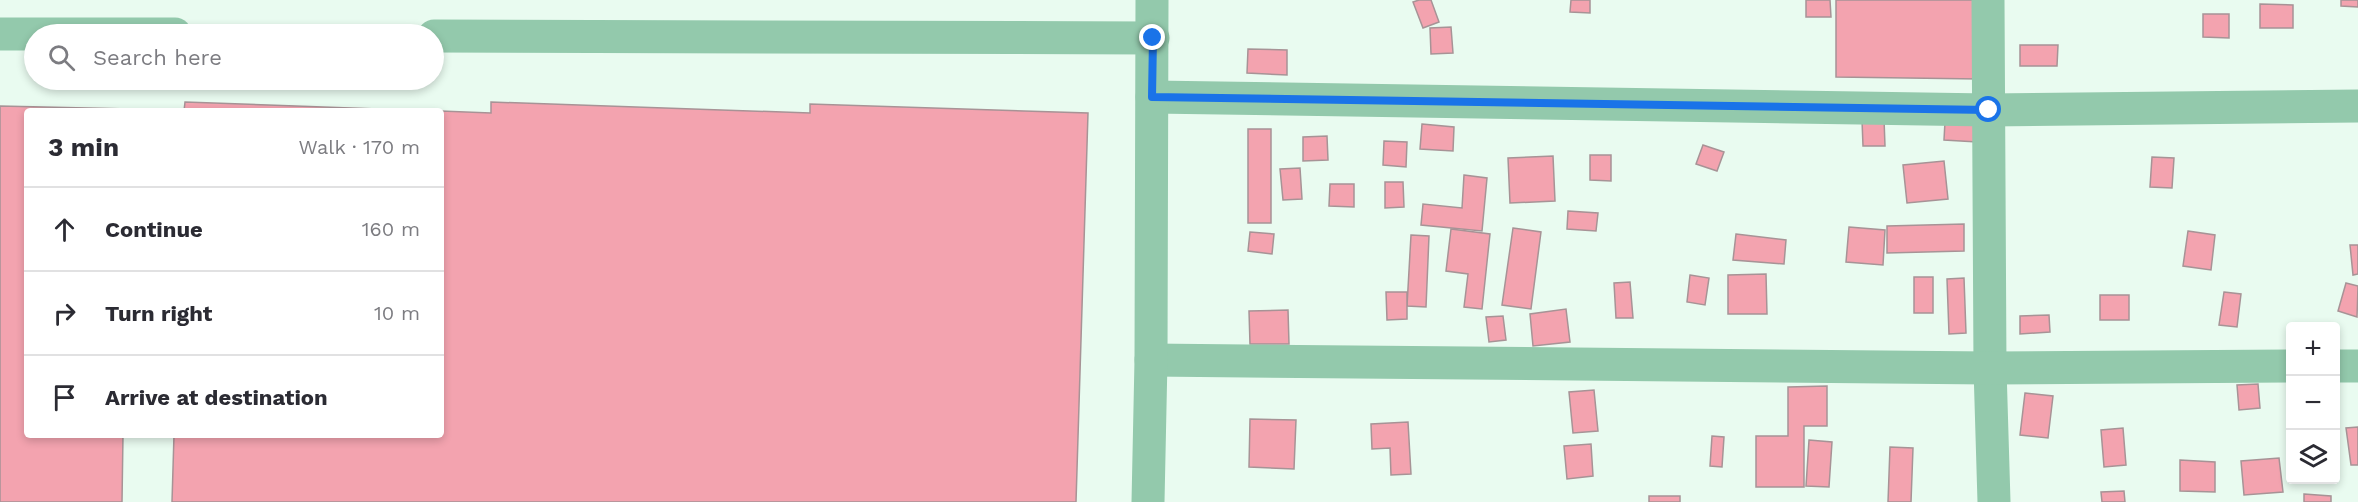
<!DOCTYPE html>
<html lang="en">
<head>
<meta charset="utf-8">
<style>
  :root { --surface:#fff; --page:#f7f7f7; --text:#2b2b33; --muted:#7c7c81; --line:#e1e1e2 }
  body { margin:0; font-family:"Work Sans",sans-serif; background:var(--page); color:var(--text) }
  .controls { position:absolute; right:18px; bottom:18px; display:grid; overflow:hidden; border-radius:6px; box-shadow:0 3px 9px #0003 }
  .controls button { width:54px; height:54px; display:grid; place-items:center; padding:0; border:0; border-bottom:2px solid var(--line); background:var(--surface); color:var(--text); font:30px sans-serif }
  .stop { position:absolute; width:18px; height:18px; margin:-14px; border:4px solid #1a73e8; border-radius:50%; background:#fff }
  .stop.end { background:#1a73e8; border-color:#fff; box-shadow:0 2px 6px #0008 }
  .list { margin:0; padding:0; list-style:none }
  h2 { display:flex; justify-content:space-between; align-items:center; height:78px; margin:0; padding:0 24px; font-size:26px }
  h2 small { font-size:20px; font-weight:400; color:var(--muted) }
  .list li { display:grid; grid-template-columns:39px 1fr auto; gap:18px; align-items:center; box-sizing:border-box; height:84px; padding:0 24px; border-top:2px solid var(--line) }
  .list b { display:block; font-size:22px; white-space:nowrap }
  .list em { font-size:20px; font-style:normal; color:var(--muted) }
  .icon { flex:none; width:33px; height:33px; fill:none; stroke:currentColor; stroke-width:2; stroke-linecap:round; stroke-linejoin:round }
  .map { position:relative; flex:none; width:2358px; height:502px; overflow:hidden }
  .search { position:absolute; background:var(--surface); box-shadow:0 3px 9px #0003; left:24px; top:24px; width:420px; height:66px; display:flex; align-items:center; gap:15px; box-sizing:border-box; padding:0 21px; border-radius:33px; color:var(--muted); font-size:22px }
  .panel { position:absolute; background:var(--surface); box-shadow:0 3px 9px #0003; left:24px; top:108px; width:420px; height:330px; border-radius:6px }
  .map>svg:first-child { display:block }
  .building { fill:#f3a3af; stroke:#a79396; stroke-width:1.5 }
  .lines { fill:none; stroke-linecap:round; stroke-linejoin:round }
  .minor { stroke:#93c9ac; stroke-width:33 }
  .route { stroke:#1a73e8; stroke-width:8 }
</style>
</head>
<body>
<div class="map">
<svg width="2358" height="502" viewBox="0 0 2358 502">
  <rect width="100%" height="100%" fill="#e9fbf0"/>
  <g class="building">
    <polygon points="1419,0 1431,0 1439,22 1423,28 1413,2"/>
    <polygon points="1571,0 1590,0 1590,13 1570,12"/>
    <polygon points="1806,0 1830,0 1831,17 1806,17"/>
    <polygon points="1836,0 1980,0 1979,79 1836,77"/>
    <polygon points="2341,0 2358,0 2358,7 2341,6"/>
    <polygon points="2260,4 2293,5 2293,28 2260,28"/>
    <polygon points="2203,14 2229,14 2229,38 2203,37"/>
    <polygon points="1451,27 1453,53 1431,54 1430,28"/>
    <polygon points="2020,45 2058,45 2057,66 2020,66"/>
    <polygon points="1248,49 1287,50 1287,75 1247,73"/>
    <polygon points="185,102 434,111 184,111"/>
    <polygon points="491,102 810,113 810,104 1088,113 1076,502 172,502 174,435 441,435 441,111 491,113"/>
    <polygon points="1946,103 1980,106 1977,142 1944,140"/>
    <polygon points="0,106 130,109 130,111 27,111 27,435 123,435 122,502 0,502"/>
    <polygon points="1884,119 1885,146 1863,146 1862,120"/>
    <polygon points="1422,124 1454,127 1453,151 1420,149"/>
    <rect x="1248" y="129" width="23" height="94"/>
    <polygon points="1327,136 1328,160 1303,161 1303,137"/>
    <polygon points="1384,141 1407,142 1406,167 1383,165"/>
    <polygon points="1703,145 1724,152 1717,171 1696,164"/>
    <polygon points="1590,155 1611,155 1611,181 1590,180"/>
    <polygon points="1553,156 1555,201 1510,203 1508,158"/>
    <polygon points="2152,157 2174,158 2172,188 2150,187"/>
    <polygon points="1944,161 1948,199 1907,203 1903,165"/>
    <polygon points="1300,168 1302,199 1283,200 1280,169"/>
    <polygon points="1464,175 1487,178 1482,231 1421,225 1423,204 1462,208"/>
    <polygon points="1385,182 1403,182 1404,207 1385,208"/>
    <polygon points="1330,184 1354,184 1354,207 1329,206"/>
    <polygon points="1568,211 1598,213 1596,231 1567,229"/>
    <polygon points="1964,224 1964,251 1887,253 1887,226"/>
    <polygon points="1849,227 1885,230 1883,265 1846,262"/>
    <polygon points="1513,228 1541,232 1531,309 1502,305"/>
    <polygon points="1451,229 1490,234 1482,309 1464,307 1468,274 1446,271"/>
    <polygon points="2188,231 2215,235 2211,270 2183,266"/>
    <polygon points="1250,232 1274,234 1272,254 1248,251"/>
    <polygon points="1736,234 1786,240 1784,264 1733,260"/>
    <polygon points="1411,235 1429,236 1426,307 1407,306"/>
    <polygon points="2350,245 2358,245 2358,274 2353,275"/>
    <polygon points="1766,274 1767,314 1728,314 1728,275"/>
    <polygon points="1690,275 1709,278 1705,305 1687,302"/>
    <rect x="1914" y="277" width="19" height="36"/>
    <polygon points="1964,278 1966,333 1949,334 1947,279"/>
    <polygon points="1630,282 1633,318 1616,318 1614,283"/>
    <polygon points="2346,283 2358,286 2357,317 2338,311"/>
    <polygon points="1386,292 1407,292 1407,319 1387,320"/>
    <polygon points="2224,292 2241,294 2237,327 2219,325"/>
    <rect x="2100" y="295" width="29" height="25"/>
    <polygon points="1566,309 1570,342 1533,346 1530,314"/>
    <polygon points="1288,310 1289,344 1250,344 1249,311"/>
    <polygon points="2049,315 2050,332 2020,334 2020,316"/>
    <polygon points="1503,316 1506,340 1489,342 1486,317"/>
    <polygon points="2258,384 2260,408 2239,410 2237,385"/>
    <polygon points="1827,386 1827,426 1804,426 1804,487 1756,487 1756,436 1788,436 1788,387"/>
    <polygon points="1594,390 1598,431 1573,433 1569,392"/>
    <polygon points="2025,393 2053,396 2048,438 2020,435"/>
    <polygon points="1250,419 1296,420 1294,469 1249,467"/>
    <polygon points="1408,422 1411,474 1391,475 1390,448 1372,449 1371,424"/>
    <polygon points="2358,427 2358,465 2351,465 2346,428"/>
    <polygon points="2123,428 2126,465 2104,467 2101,430"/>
    <polygon points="1712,436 1724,437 1722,467 1710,466"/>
    <polygon points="1809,440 1832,442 1829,487 1806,486"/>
    <polygon points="1591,444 1593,476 1567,479 1564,446"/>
    <polygon points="1890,447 1913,448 1911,502 1888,502"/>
    <polygon points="2279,458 2283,492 2244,495 2241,461"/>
    <polygon points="2180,460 2215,462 2215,492 2180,491"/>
    <polygon points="2124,491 2125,502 2102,502 2101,492"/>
    <polygon points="2304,494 2331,496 2331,502 2304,502"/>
    <rect x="1649" y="496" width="31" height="6"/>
  </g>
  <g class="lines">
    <g class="minor">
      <polyline points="1988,0 1990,368 1994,502"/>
      <polyline points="0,34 175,34"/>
      <polyline points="434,36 1153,38"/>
      <polyline points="1152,97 1989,110 2358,106"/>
      <polyline points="1151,360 1990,368 2290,366"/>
      <polyline points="2336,366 2358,366"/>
      <polyline points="1148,502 1151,360 1152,0"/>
    </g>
  </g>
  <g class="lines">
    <polyline class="route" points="1153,38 1152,97 1989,110"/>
  </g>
</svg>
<div class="controls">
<button>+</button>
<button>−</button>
<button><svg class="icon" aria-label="layers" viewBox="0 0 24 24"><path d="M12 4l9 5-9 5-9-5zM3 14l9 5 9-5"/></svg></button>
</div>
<div class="stop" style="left:1989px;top:110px"></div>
<div class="stop end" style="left:1153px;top:38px"></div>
<div class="search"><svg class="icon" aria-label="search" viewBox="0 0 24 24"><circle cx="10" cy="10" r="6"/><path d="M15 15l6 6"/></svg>Search here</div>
<section class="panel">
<h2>3 min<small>Walk · 170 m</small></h2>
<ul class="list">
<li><svg class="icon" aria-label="ahead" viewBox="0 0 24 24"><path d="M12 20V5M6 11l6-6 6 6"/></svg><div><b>Continue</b></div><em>160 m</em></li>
<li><svg class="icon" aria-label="right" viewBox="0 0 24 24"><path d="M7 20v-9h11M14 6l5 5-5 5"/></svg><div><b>Turn right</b></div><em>10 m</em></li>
<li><svg class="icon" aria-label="arrive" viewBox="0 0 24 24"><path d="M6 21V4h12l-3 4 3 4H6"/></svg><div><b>Arrive at destination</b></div></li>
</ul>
</section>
</div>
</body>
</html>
